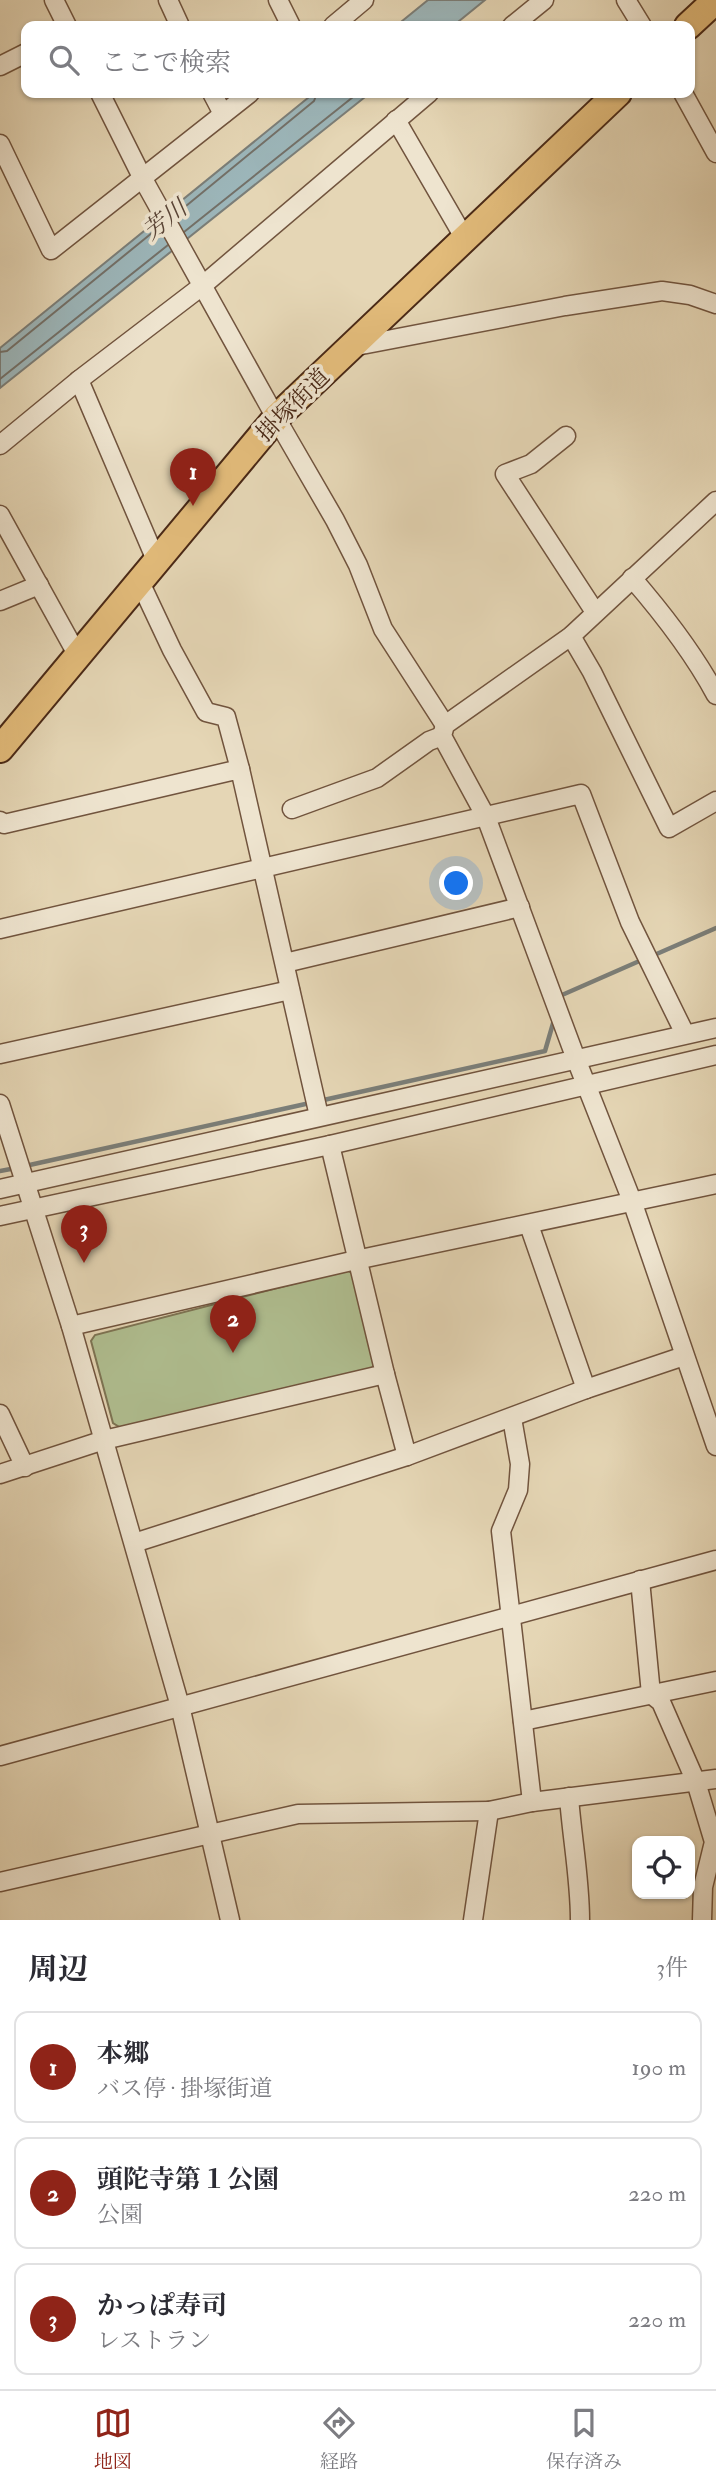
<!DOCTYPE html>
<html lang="ja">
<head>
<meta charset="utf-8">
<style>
  :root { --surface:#fff; --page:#f7f7f7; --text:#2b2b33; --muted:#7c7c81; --line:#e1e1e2; --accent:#8f2418 }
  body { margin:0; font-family:"IM FELL Double Pica","Noto Serif JP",serif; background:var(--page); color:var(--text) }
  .controls { position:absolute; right:21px; bottom:21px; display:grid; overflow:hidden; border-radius:14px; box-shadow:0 2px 5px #0004 }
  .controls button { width:63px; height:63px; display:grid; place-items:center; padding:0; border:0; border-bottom:2px solid var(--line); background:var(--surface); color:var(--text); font:35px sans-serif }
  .you { position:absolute; left:457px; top:884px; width:24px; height:24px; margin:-18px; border:5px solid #fff; border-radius:50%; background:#1a73e8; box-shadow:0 0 0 10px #1a73e833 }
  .badge { display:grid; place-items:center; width:46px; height:46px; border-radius:50%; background:var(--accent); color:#fff; font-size:23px; font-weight:700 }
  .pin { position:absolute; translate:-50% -58px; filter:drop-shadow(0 2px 4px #0008) }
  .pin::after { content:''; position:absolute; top:37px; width:24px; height:21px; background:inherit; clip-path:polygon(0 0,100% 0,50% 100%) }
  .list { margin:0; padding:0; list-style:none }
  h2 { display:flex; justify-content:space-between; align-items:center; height:91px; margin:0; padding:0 28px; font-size:30px }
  h2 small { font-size:23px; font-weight:400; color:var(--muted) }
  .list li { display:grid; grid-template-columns:46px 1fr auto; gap:21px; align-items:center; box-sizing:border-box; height:112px; margin:0 14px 14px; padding:0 14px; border:2px solid var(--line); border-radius:14px }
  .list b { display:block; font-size:26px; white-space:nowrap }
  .list p { margin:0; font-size:23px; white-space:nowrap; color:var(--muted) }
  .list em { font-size:23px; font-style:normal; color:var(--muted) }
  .icon { flex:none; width:38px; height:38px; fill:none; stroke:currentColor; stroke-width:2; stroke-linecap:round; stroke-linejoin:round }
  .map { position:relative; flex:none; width:716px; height:1920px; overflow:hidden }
  .search { position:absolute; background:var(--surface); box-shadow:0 2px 5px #0004; left:21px; right:21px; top:21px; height:77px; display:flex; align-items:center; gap:18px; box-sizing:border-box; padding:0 24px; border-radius:14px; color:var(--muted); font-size:26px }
  .sheet { height:469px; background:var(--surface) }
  nav { display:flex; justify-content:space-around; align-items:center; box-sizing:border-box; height:98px; border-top:2px solid var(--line); background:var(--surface); font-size:19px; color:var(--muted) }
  nav a { display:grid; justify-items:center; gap:4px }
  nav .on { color:var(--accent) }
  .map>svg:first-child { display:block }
  .green { fill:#b0bf91; stroke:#7d7454; stroke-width:2 }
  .water { fill:#9cb6ba; stroke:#7b7e78; stroke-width:2 }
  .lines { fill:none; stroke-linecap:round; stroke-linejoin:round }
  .shore { stroke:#737068; stroke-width:2 }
  .stream { stroke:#7b7e78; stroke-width:4.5 }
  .minor-casing { stroke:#71543e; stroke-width:21 }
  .highway-casing { stroke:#4a2916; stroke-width:30 }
  .minor { stroke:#eee4cf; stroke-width:18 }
  .highway { stroke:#e2bb7a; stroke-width:26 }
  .labels { text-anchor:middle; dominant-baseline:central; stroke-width:7; stroke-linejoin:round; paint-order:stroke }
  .street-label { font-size:23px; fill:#4a2916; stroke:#eee4cf }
  .water-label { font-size:24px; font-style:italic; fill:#5a4537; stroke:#eee4cf }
</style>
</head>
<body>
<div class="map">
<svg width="716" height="1920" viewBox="0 0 716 1920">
  <rect width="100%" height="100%" fill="#e5d6b5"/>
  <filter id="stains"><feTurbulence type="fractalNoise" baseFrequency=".00286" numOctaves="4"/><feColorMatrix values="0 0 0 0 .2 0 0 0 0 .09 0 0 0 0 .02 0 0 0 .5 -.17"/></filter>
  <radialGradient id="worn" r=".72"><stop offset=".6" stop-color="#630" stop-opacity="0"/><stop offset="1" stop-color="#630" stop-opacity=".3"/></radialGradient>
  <polygon class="green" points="347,1270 353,1274 374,1365 370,1371 121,1428 113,1423 91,1341 95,1335"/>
  <g class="water">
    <polygon points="428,0 485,0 453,26 396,26"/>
    <polygon points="314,93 370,93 0,388 0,348"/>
  </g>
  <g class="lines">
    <g class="shore">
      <polyline points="175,215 314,101 317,93"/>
      <polyline points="184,232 358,93"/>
      <polyline points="0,352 7,351 158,228"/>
      <polyline points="0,379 168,245"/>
    </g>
    <g class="stream">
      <polyline points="652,956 716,928"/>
      <polyline points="560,1002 562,995 644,959"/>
      <polyline points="319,1101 545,1051 554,1020"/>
      <polyline points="25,1166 310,1103"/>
      <polyline points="0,1171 16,1168"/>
    </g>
    <g class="minor-casing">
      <g id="minor">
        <polyline points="54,0 67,26"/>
        <polyline points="168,0 180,26"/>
        <polyline points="278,0 291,26"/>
        <polyline points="626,0 642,26"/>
        <polyline points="333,26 364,0"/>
        <polyline points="512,26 544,0"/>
        <polyline points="0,66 26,53"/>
        <polyline points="100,93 143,179 276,418 335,520 358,565 383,629 445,725"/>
        <polyline points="212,93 223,114"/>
        <polyline points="683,93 716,153"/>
        <polyline points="396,120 465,239"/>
        <polyline points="0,144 51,250 250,93"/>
        <polyline points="351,347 565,306 662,291 690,295 716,304"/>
        <polyline points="79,380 156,560"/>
        <polyline points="566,436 531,464 505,474 595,612"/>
        <polyline points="0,445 79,380 202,286 429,93"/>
        <polyline points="716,501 571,636 445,725 442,736 486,817 576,1059 632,1201 716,1446"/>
        <polyline points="0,515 78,656"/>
        <path d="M632,578C664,615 693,652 716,695"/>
        <polyline points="139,580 172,650 206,712 226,717 240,769"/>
        <polyline points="0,601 39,585"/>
        <polyline points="571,636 592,672 669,828 716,801"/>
        <polyline points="292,809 377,778 429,741 442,736"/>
        <polyline points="0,821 4,824 240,769 319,1116"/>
        <polyline points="0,929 581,794 630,922 685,1034"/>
        <polyline points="285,963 520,907"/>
        <polyline points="0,1054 290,990"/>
        <polyline points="0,1104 71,1326 180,1706 230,1920"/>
        <polyline points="0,1189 716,1028"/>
        <polyline points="0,1216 330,1145 716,1055"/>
        <polyline points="529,1225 586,1389"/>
        <polyline points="71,1326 356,1260 716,1184"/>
        <polyline points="385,1374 407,1456"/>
        <polyline points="0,1414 25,1467"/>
        <polyline points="512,1418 520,1464 518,1490 501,1531 532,1802 716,1779"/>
        <polyline points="0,1474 104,1440 385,1374 330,1145"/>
        <polyline points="134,1543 407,1456 586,1389 684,1356"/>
        <polyline points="640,1580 651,1694 661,1702 696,1782 714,1842 703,1887 702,1920"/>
        <polyline points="523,1721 716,1681"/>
        <polyline points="0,1756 716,1560"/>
        <path d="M569,1797C572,1838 580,1879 580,1920"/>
        <polyline points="0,1882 298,1814 489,1811"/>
        <polyline points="473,1920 489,1811 532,1802"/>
      </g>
    </g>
    <g class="highway-casing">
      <g id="highway">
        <polyline points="688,26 716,0"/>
        <polyline points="0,749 276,418 618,93"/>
      </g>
    </g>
    <use href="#minor" class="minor"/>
    <use href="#highway" class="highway"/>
  </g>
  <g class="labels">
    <g class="street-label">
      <text transform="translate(293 405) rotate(-45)">掛塚街道</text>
    </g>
    <g class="water-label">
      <text transform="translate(165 220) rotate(-38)">芳川</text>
    </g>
  </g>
  <rect width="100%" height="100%" filter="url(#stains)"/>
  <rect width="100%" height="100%" fill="url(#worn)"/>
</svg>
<div class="controls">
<button><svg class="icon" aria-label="locate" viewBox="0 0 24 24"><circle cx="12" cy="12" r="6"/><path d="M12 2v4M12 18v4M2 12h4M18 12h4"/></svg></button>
</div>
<div class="you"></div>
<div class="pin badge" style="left:193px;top:506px">1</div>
<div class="pin badge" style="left:233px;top:1353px">2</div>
<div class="pin badge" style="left:84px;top:1263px">3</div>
<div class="search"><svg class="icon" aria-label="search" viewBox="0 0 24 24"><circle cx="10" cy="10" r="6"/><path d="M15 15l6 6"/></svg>ここで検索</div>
</div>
<section class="sheet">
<h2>周辺<small>3件</small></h2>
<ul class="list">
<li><span class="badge">1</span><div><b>本郷</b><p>バス停 · 掛塚街道</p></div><em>190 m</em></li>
<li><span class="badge">2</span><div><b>頭陀寺第１公園</b><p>公園</p></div><em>220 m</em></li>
<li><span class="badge">3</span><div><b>かっぱ寿司</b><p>レストラン</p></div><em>220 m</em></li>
</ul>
</section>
<nav>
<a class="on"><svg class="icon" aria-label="map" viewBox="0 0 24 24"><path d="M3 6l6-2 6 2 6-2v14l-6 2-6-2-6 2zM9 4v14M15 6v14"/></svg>地図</a>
<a><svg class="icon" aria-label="directions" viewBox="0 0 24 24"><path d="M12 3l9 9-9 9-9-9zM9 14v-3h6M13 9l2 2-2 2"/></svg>経路</a>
<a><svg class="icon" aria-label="saved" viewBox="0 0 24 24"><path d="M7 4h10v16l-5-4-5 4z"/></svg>保存済み</a>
</nav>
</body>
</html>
